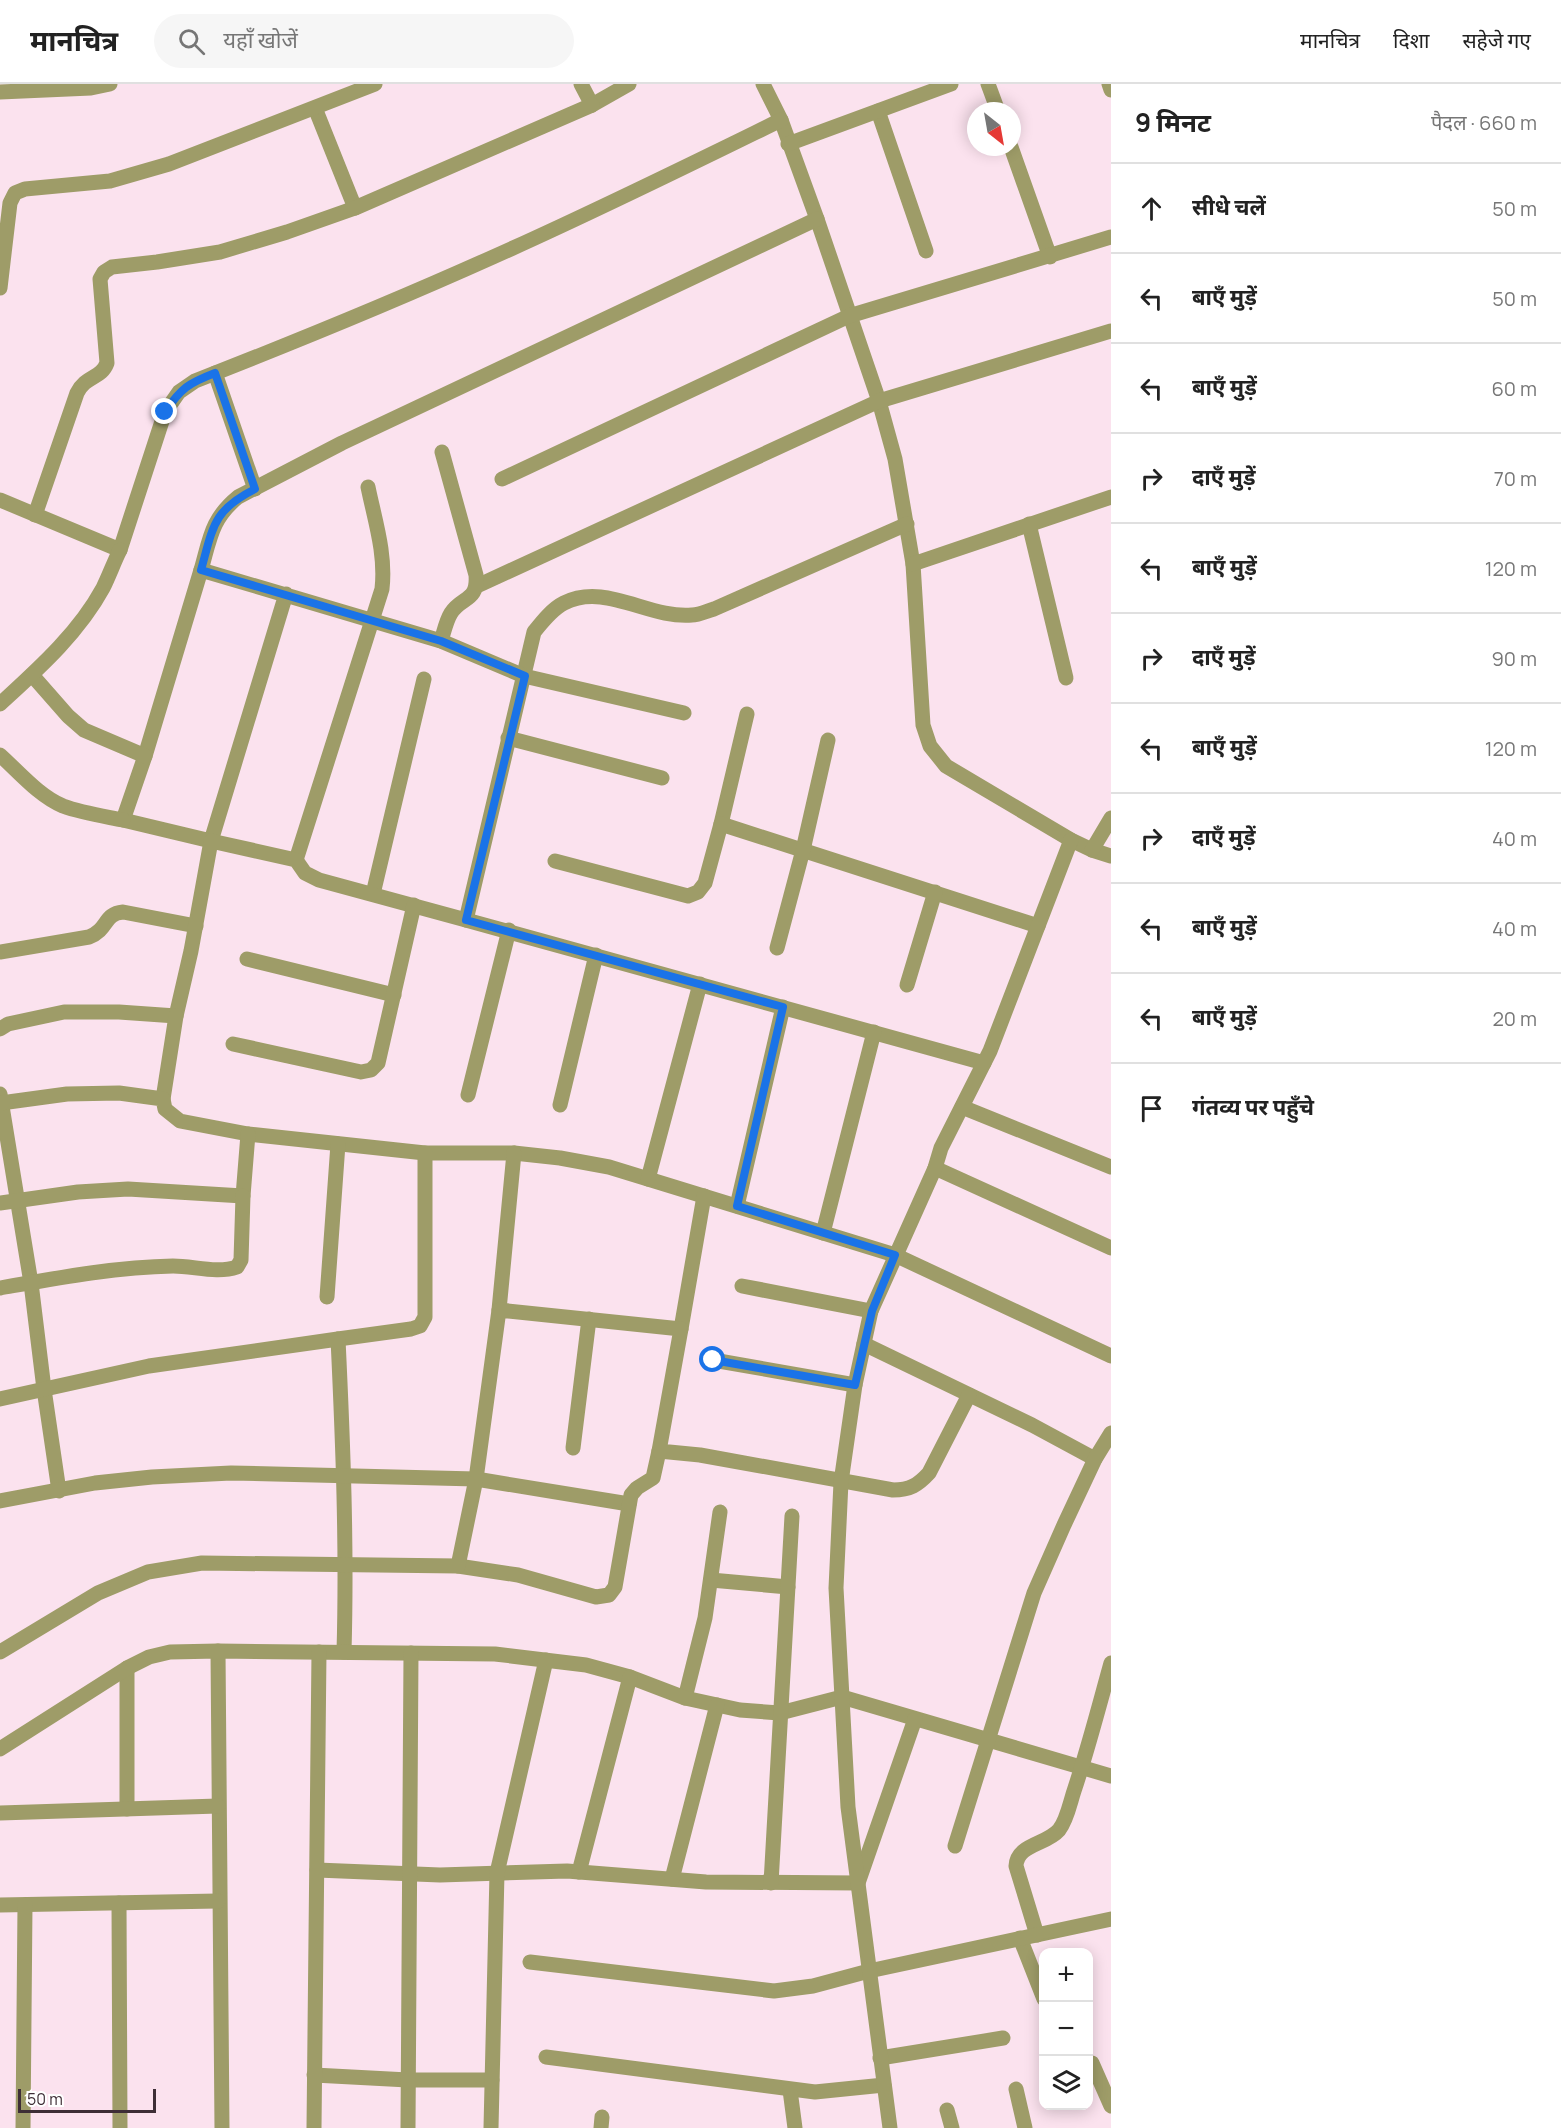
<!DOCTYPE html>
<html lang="hi">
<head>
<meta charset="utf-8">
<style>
  :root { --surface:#fff; --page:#f6f6f6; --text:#222; --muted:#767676; --line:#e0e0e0 }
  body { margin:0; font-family:Manrope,"Noto Sans Devanagari",sans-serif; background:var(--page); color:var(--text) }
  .controls { position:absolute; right:18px; bottom:18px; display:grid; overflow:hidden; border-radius:12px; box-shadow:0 3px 15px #0003 }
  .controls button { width:54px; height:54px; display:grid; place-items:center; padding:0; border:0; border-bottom:2px solid var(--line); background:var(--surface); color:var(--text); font:30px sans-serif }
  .compass { position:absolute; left:967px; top:18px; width:54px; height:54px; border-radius:50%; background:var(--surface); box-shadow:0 3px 15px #0003; rotate:149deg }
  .scale { position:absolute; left:18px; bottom:15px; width:138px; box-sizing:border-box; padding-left:6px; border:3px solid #3e2e36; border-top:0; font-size:16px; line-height:21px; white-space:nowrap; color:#3e2e36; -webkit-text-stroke:4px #fff; paint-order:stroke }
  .stop { position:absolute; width:18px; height:18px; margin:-14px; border:4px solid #1a73e8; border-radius:50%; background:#fff }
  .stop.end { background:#1a73e8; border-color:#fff; box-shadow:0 2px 6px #0008 }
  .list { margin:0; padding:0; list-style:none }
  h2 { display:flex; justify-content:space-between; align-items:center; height:78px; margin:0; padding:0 24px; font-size:26px }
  h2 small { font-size:20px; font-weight:400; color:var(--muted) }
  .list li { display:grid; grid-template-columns:39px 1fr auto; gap:18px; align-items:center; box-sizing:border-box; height:90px; padding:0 24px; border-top:2px solid var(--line) }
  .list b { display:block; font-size:22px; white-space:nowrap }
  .list em { font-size:20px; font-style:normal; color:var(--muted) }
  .icon { flex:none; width:33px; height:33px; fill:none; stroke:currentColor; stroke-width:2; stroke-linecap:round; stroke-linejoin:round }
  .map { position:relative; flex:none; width:1111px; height:2044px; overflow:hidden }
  header { display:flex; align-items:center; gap:36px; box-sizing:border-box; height:84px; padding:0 30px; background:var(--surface); border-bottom:2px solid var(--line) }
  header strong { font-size:28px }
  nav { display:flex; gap:33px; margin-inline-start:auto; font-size:21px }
  .search { width:420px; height:54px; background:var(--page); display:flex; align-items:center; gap:15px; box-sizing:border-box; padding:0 21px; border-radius:33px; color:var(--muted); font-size:22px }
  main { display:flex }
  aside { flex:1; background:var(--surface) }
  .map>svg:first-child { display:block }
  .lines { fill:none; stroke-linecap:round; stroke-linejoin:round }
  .minor { stroke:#9e9c68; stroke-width:15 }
  .route { stroke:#1a73e8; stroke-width:8 }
</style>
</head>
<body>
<header>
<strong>मानचित्र</strong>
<div class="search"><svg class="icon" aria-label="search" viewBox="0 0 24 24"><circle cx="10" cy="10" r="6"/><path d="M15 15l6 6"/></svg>यहाँ खोजें</div>
<nav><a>मानचित्र</a><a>दिशा</a><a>सहेजे गए</a></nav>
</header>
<main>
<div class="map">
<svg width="1111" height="2044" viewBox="0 0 1111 2044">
  <rect width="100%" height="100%" fill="#fbe2ee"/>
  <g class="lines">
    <g class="minor">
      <polyline points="581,0 592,21 629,0"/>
      <polyline points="763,0 781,36 817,135 879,317 895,375 913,480 923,641 930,662 946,682 1071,756 1092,766 1111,772"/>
      <polyline points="988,0 998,27"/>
      <polyline points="1109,0 1111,6"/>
      <polyline points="0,8 91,4 110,0"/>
      <polyline points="315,24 355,124"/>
      <polyline points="878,27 926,167"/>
      <polyline points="788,60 951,0"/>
      <polyline points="1011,63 1050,173"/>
      <polyline points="0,204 10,119 15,109 25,105 110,97 169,80 375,0"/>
      <polyline points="215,289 255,405"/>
      <polyline points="502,395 849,232 1111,153"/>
      <path d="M0,416L120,466L165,328L179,308L195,297C295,258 395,217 493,173C590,130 685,83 781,36"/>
      <path d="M35,431L77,309C86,291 101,295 107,279L100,195L104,188L112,183L157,178L220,168L287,148L355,124L592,21"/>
      <path d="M907,440L714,525C707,527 699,531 692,531C649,535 605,498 564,519C552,525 542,538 534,548L466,836L984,979"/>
      <polyline points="1029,440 1066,594"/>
      <polyline points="913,480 1111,413"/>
      <path d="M201,486C210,455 211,435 238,413L342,359L817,135"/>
      <polyline points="477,502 879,317 1111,247"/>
      <polyline points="286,510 211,757 123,736 145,672 201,486 441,557 524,592 684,629"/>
      <path d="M441,557C444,548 446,537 451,529C462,512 478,518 476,491L442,368"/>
      <polyline points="32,591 68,632 84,646 145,672"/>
      <path d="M0,620C37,586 78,550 103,504C109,492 114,478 120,466"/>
      <polyline points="508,654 662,694"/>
      <path d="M0,671C19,688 39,712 63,722C82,729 103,732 123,736"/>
      <polyline points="721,740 747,630"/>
      <polyline points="1092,766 1111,734"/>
      <path d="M296,776L382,505C386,470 375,437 368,403"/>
      <polyline points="555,777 688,812 698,808 705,799 721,740 1038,842"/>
      <polyline points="373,810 424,595"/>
      <polyline points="777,864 803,766 828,656"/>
      <path d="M0,868L89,853C109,845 103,830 123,828L196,842"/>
      <polyline points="247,875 394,911"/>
      <polyline points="907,901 935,808"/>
      <polyline points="0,945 8,940 64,928 119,928 176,932 191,867 211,757 296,776 305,789 319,796 466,836"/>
      <polyline points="233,960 361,988 371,986 378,979 414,821"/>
      <polyline points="0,1010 31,1199 44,1305 59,1407"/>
      <polyline points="468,1011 509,846"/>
      <polyline points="163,1015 176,932"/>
      <polyline points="1,1019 67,1010 119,1009 163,1015 165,1025 180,1037 248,1050 425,1069 514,1069 560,1074 609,1083 895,1171 1111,1272"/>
      <polyline points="560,1021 596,871"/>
      <polyline points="962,1023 1111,1083"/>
      <polyline points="935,1084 1111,1164"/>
      <polyline points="648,1095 700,900"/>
      <polyline points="0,1119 78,1108 128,1105 243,1112 248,1050"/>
      <polyline points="737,1122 783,923"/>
      <polyline points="823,1149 874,948"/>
      <polyline points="742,1202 871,1227"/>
      <path d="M0,1204C57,1194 115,1183 173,1182C194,1182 217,1190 237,1183L241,1176L243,1112"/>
      <polyline points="327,1213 338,1060"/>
      <polyline points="499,1226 514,1069"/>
      <polyline points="681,1245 704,1112"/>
      <polyline points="338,1255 411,1245 420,1242 425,1233 425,1069"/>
      <polyline points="864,1260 1032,1341 1095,1375"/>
      <polyline points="713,1276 855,1301"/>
      <path d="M0,1315L149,1282L338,1255C343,1360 347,1463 344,1568"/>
      <polyline points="573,1364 589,1235"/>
      <polyline points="0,1417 95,1399 152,1393 231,1389 476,1395 629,1420"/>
      <polyline points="458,1482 518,1491 596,1513 609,1511 615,1503 631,1411 637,1404 653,1394 659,1367"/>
      <polyline points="711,1496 788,1503"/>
      <polyline points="218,1567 222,2044"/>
      <path d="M0,1568L98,1509L148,1488L202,1479L458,1482L476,1395L499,1226L681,1245L659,1367L700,1371L893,1406C910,1406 918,1401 929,1389L969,1311"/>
      <polyline points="127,1584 127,1725"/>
      <polyline points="685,1614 705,1534 720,1428"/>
      <polyline points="0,1665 127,1584 149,1573 170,1568 218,1567 495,1570 586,1581 630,1593 685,1614 740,1626 780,1629 842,1613 1111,1692"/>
      <polyline points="0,1729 218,1722"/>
      <polyline points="955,1762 1034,1509 1064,1441 1095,1375 1111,1349"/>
      <polyline points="317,1786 440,1791 567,1787 706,1798 858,1799 915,1635"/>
      <polyline points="579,1788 630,1593"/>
      <polyline points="672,1795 717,1621"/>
      <polyline points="771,1799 792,1432"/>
      <polyline points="119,1819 120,2044"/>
      <polyline points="0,1821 218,1817"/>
      <path d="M1037,1851L1016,1782C1017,1760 1046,1761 1059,1746C1067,1736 1070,1719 1074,1707C1088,1665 1099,1622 1111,1579"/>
      <polyline points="1020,1854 1044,1915"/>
      <polyline points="530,1878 774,1907 813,1902 869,1887 1111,1835"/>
      <polyline points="546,1973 815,2008 884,2001"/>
      <polyline points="880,1974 1003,1954"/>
      <polyline points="1092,1979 1111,2022"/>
      <polyline points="314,1991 408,1996 492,1996"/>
      <polyline points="1016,2005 1025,2044"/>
      <polyline points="790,2006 795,2044"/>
      <polyline points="947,2026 952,2044"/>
      <polyline points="23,2044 25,1821"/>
      <polyline points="314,2044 319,1568"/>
      <polyline points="408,2044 411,1569"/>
      <polyline points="491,2044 497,1789 546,1576"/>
      <polyline points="601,2044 602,2033"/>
      <polyline points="890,2044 848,1723 836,1504 841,1398 855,1301 871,1227 935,1084 941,1064 990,967 1071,756"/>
    </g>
  </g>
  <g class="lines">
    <path class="route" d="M165,328C181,304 189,299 215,289L255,405C213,426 213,443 201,486L441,557L525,592L466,836L783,923L737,1122L895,1171L872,1227L855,1301L713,1276"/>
  </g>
</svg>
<div class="controls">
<button>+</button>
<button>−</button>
<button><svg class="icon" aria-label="layers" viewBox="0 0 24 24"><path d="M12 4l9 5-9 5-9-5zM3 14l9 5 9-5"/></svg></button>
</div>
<svg class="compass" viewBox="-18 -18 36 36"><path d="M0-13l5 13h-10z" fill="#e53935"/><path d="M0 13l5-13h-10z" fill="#767676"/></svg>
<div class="scale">50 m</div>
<div class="stop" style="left:713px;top:1276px"></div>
<div class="stop end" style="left:165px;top:328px"></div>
</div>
<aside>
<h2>9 मिनट<small>पैदल · 660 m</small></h2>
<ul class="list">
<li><svg class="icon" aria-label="ahead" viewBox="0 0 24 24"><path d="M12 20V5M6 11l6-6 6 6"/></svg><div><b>सीधे चलें</b></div><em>50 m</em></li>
<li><svg class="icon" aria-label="left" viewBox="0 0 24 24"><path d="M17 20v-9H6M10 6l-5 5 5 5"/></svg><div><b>बाएँ मुड़ें</b></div><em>50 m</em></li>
<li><svg class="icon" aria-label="left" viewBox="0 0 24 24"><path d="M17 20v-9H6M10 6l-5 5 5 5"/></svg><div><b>बाएँ मुड़ें</b></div><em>60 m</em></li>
<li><svg class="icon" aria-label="right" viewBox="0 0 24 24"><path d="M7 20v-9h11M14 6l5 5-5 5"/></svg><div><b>दाएँ मुड़ें</b></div><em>70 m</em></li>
<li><svg class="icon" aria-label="left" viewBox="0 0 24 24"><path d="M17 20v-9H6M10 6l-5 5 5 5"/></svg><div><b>बाएँ मुड़ें</b></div><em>120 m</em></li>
<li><svg class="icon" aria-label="right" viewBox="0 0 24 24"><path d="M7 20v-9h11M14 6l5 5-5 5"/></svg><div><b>दाएँ मुड़ें</b></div><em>90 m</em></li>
<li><svg class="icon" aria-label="left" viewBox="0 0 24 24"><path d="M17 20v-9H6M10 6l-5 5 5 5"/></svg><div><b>बाएँ मुड़ें</b></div><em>120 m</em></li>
<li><svg class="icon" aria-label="right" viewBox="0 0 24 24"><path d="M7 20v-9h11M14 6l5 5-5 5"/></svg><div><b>दाएँ मुड़ें</b></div><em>40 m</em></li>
<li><svg class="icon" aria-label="left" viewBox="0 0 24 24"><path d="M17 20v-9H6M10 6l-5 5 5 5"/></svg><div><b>बाएँ मुड़ें</b></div><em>40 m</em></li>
<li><svg class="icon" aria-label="left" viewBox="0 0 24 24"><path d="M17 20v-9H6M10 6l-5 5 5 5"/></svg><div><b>बाएँ मुड़ें</b></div><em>20 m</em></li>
<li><svg class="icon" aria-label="arrive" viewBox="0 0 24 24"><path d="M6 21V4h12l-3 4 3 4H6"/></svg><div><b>गंतव्य पर पहुँचे</b></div></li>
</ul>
</aside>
</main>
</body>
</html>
